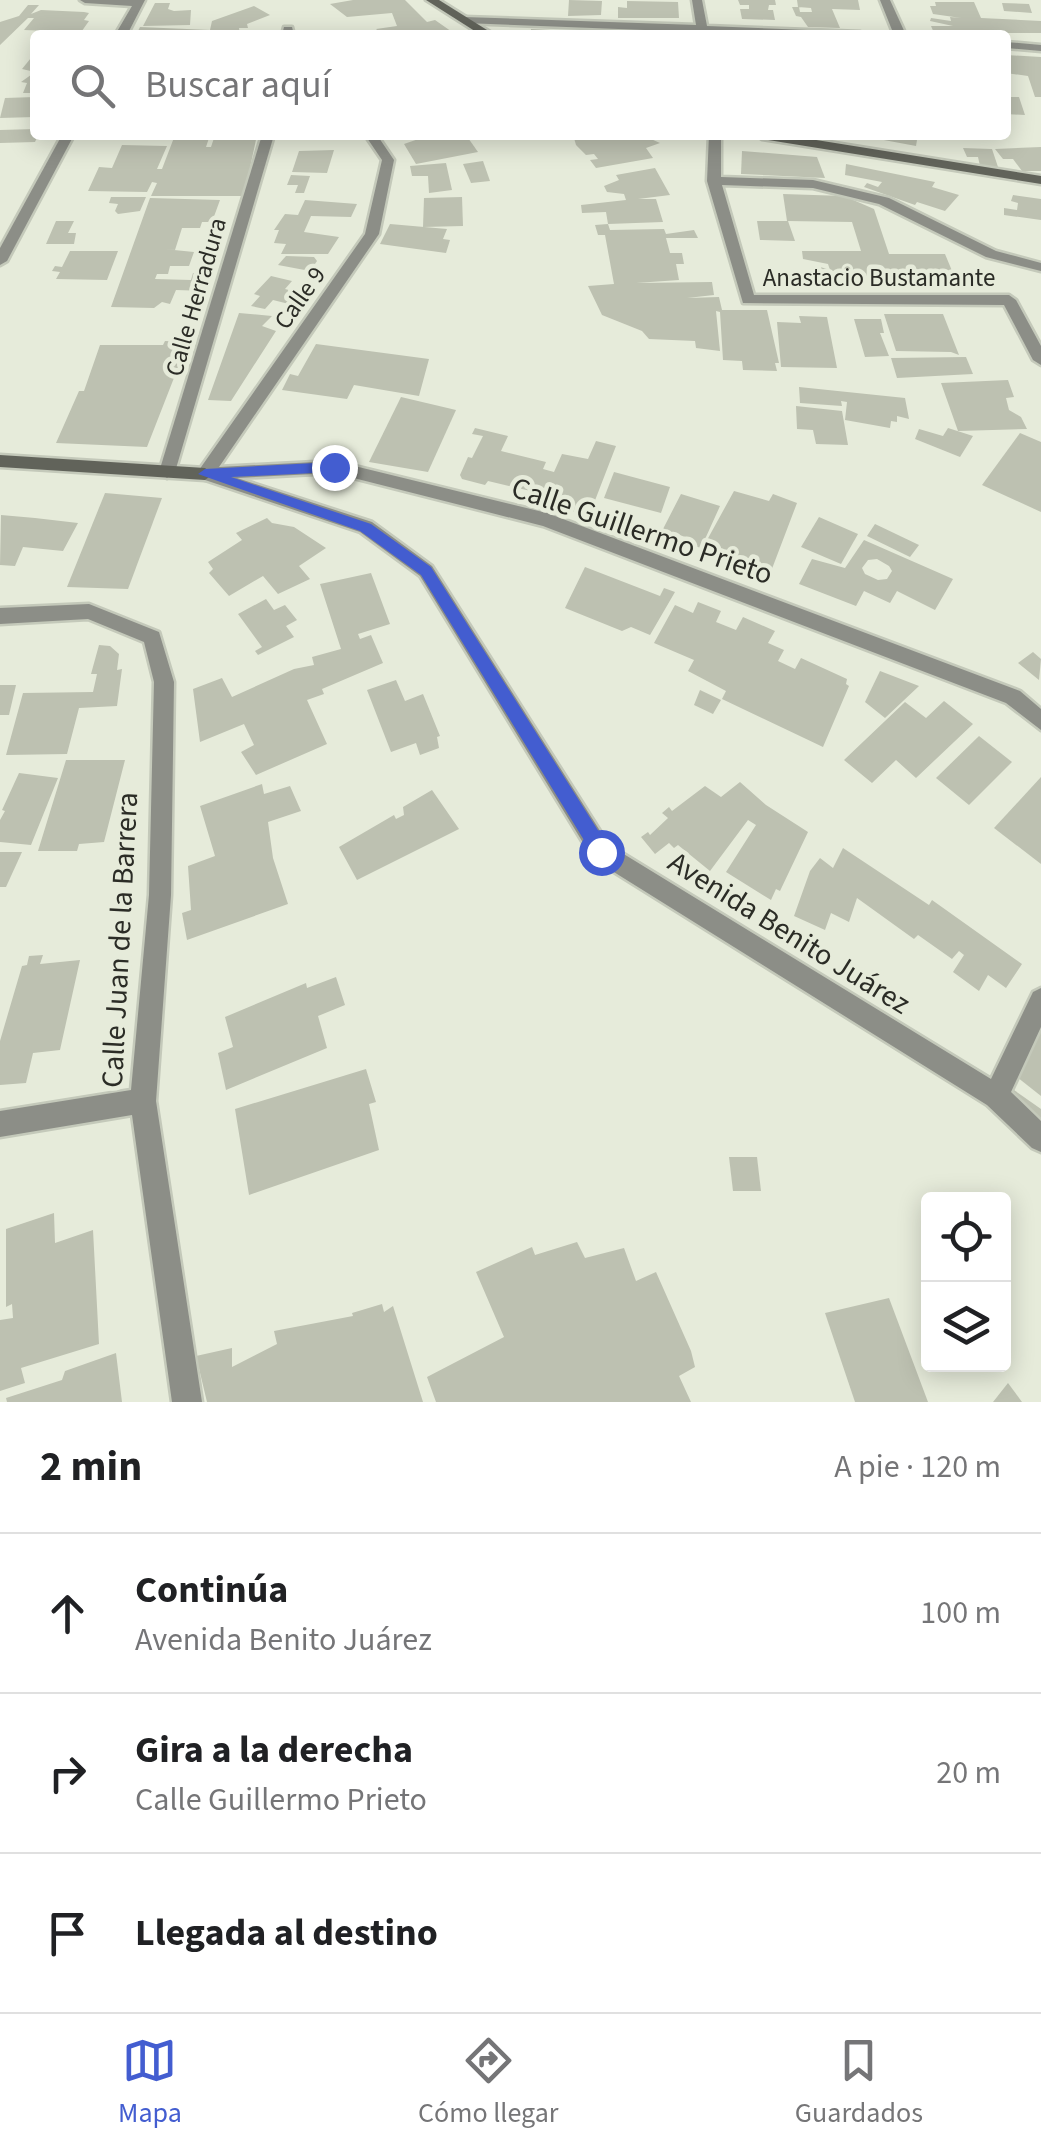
<!DOCTYPE html>
<html lang="es">
<head>
<meta charset="utf-8">
<style>
  :root { --surface:#fff; --page:#f6f6f6; --text:#202124; --muted:#757577; --line:#e0e0e0; --accent:#435dd0 }
  body { margin:0; font-family:"Source Sans 3",sans-serif; background:var(--page); color:var(--text) }
  .controls { position:absolute; right:30px; bottom:30px; display:grid; overflow:hidden; border-radius:10px; box-shadow:0 5px 25px #0003 }
  .controls button { width:90px; height:90px; display:grid; place-items:center; padding:0; border:0; border-bottom:2px solid var(--line); background:var(--surface); color:var(--text); font:50px sans-serif }
  .stop { position:absolute; width:30px; height:30px; margin:-22px; border:8px solid #435dd0; border-radius:50%; background:#fff }
  .stop.end { background:#435dd0; border-color:#fff; box-shadow:0 2px 10px #0008 }
  .list { margin:0; padding:0; list-style:none }
  h2 { display:flex; justify-content:space-between; align-items:center; height:130px; margin:0; padding:0 40px; font-size:42px }
  h2 small { font-size:32px; font-weight:400; color:var(--muted) }
  .list li { display:grid; grid-template-columns:65px 1fr auto; gap:30px; align-items:center; box-sizing:border-box; height:160px; padding:0 40px; border-top:2px solid var(--line) }
  .list b { display:block; font-size:38px; white-space:nowrap }
  .list p { margin:0; font-size:32px; white-space:nowrap; color:var(--muted) }
  .list em { font-size:32px; font-style:normal; color:var(--muted) }
  .icon { flex:none; width:55px; height:55px; fill:none; stroke:currentColor; stroke-width:2; stroke-linecap:round; stroke-linejoin:round }
  .map { position:relative; flex:none; width:1041px; height:1402px; overflow:hidden }
  .search { position:absolute; background:var(--surface); box-shadow:0 5px 25px #0003; left:30px; right:30px; top:30px; height:110px; display:flex; align-items:center; gap:25px; box-sizing:border-box; padding:0 35px; border-radius:10px; color:var(--muted); font-size:38px }
  .sheet { height:610px; background:var(--surface) }
  nav { display:flex; justify-content:space-around; align-items:center; box-sizing:border-box; height:140px; border-top:2px solid var(--line); background:var(--surface); font-size:28px; color:var(--muted) }
  nav a { display:grid; justify-items:center; gap:5px }
  nav .on { color:var(--accent) }
  .map>svg:first-child { display:block }
  .building { fill:#bdc1b1; fill-rule:evenodd }
  .lines { fill:none; stroke-linecap:round; stroke-linejoin:round }
  .street-casing { stroke:#c4c9ba; stroke-width:5 }
  .secondary-casing { stroke:#c4c9ba; stroke-width:5 }
  .street { fill:#8c8e87; fill-rule:evenodd }
  .secondary { fill:#61635a; fill-rule:evenodd }
  .route { fill:#435dd0 }
  .labels { text-anchor:middle; dominant-baseline:central; stroke-width:9; stroke-linejoin:round; paint-order:stroke }
  .far-street-label { font-size:25px; fill:#2b2c26; stroke:#e6ebda }
  .street-label { font-size:30px; fill:#2b2c26; stroke:#e6ebda }
</style>
</head>
<body>
<div class="map">
<svg width="1041" height="1402" viewBox="0 0 1041 1402">
  <rect width="100%" height="100%" fill="#e6ebda"/>
  <g class="building">
    <polygon points="353,0 405,0 427,22 435,20 455,34 383,35 376,29 397,26 392,13 347,17 330,4"/>
    <polygon points="569,0 602,1 601,15 568,16"/>
    <polygon points="738,0 775,0 776,5 769,5 768,10 773,10 775,20 742,19 740,9 749,9 749,5 740,5"/>
    <polygon points="797,0 858,0 860,10 832,9 840,28 808,27 801,17 796,16 792,7 799,7 800,12 812,12 811,8 798,7"/>
    <polygon points="627,1 678,2 679,18 618,18 618,7 627,8"/>
    <polygon points="935,2 974,2 981,18 1041,21 1041,33 934,33 931,26 953,26 930,21 931,18 951,21 950,17 961,18 933,14 930,6 936,6"/>
    <polygon points="155,3 170,3 168,9 174,11 191,10 190,25 143,26"/>
    <polygon points="1002,3 1029,4 1032,13 1004,11"/>
    <polygon points="28,5 39,5 31,14 41,10 84,12 89,13 84,20 89,21 79,35 48,35 51,31 24,30 34,18 28,18 0,45 0,22 19,16"/>
    <polygon points="254,6 270,15 247,24 248,28 239,28 240,35 136,35 140,27 210,30 212,21"/>
    <polygon points="531,29 588,32 588,35 531,35"/>
    <polygon points="35,53 35,93 23,93 27,83 21,82 35,72 22,69"/>
    <polygon points="1006,55 1041,57 1041,97 1035,97 1028,76 1006,73"/>
    <polygon points="35,97 35,117 0,118 5,98"/>
    <polygon points="1006,97 1019,97 1025,115 1006,114"/>
    <polygon points="35,129 38,135 35,142 0,143 0,130"/>
    <polygon points="175,135 210,135 206,147 211,147 215,135 257,135 244,196 151,196 157,183 152,182 147,192 88,191 99,167 112,168 122,145 167,146 157,169 162,169"/>
    <polygon points="430,135 466,135 478,152 416,164 404,144"/>
    <polygon points="585,135 642,135 660,143 646,148 653,158 596,168 590,160 598,159 594,154 586,155 576,145 574,138"/>
    <polygon points="873,135 906,135 917,140 916,146 873,138"/>
    <polygon points="1041,147 1041,171 1022,171 1013,159 1003,159 995,149"/>
    <polygon points="963,148 992,149 998,167 980,166 978,157 967,157"/>
    <polygon points="334,150 327,173 292,172 299,151"/>
    <polygon points="742,151 817,157 825,178 741,174"/>
    <polygon points="483,161 490,181 471,183 463,164"/>
    <polygon points="446,163 452,190 429,193 428,176 412,176 410,166"/>
    <polygon points="846,164 935,182 932,187 959,195 945,211 917,202 915,205 864,187 867,183 878,187 882,182 845,175"/>
    <polygon points="655,168 670,195 638,199 656,199 663,222 608,224 606,212 582,213 581,205 626,200 624,194 607,192 604,186 619,180 616,175"/>
    <polygon points="291,175 310,176 304,193 295,193 298,185 287,185"/>
    <polygon points="783,194 844,196 874,209 889,254 945,254 955,278 842,280 815,271 817,266 830,270 828,264 803,259 802,251 861,251 852,222 787,221"/>
    <polygon points="1013,195 1041,199 1041,220 1004,215 1004,208 1017,210 1018,203 1011,201"/>
    <polygon points="111,197 146,197 140,211 118,214 115,211 118,204 109,203"/>
    <polygon points="462,197 463,226 423,227 424,198"/>
    <polygon points="150,198 220,200 212,222 202,222 200,228 182,228 175,250 164,249 194,252 189,266 170,266 168,274 157,274 155,279 191,280 193,273 208,273 206,280 211,280 206,291 176,290 170,304 162,302 154,308 111,307"/>
    <polygon points="305,200 357,204 351,217 311,216 304,232 339,237 328,254 281,254 286,244 274,243 279,230 274,230 285,214 298,215"/>
    <polygon points="56,221 74,221 68,233 76,233 74,244 46,244"/>
    <polygon points="757,221 788,221 795,241 760,240"/>
    <polygon points="390,224 447,229 443,239 450,240 446,253 380,244"/>
    <polygon points="608,224 610,230 664,229 666,234 694,230 698,238 666,238 670,253 682,253 684,264 676,264 679,280 636,283 712,282 714,295 687,298 719,297 722,310 767,310 779,363 775,363 777,371 743,370 742,361 723,360 720,312 716,311 720,351 696,348 695,341 649,339 642,331 602,315 588,286 614,284 605,235 598,235 595,225"/>
    <polygon points="70,251 118,251 107,280 56,279 60,272 52,271 55,266 62,267"/>
    <polygon points="286,256 314,257 317,261 310,271 278,265"/>
    <polygon points="271,276 292,281 285,289 300,293 293,305 273,300 265,309 251,306 260,296 254,294"/>
    <polygon points="239,313 272,316 262,326 276,331 231,401 208,400"/>
    <polygon points="884,314 943,314 959,355 951,352 896,351"/>
    <polygon points="799,316 827,317 837,368 781,367 777,322 801,323"/>
    <polygon points="854,319 881,319 884,333 880,333 889,356 865,357"/>
    <polygon points="165,341 188,342 147,447 56,443 79,391 84,391 100,345 163,345"/>
    <polygon points="316,344 429,359 419,396 354,385 347,399 282,390 290,374 298,376"/>
    <polygon points="966,357 973,374 897,378 891,358"/>
    <polygon points="1008,380 1014,397 1006,398 1009,410 1021,417 1027,429 958,431 941,383"/>
    <polygon points="799,387 905,398 909,419 897,416 897,422 891,421 890,428 845,420 847,402 841,401 842,406 800,403"/>
    <polygon points="401,397 456,410 428,472 369,462"/>
    <polygon points="796,406 842,411 848,445 816,444 813,430 797,429"/>
    <polygon points="475,428 508,436 501,451 546,462 543,469 554,472 562,454 588,459 596,441 616,446 589,516 542,502 547,489 537,486 535,492 488,481 485,485 462,479 460,475 468,457 472,458 483,436 472,434"/>
    <polygon points="948,428 973,436 960,457 915,439 919,429 943,436"/>
    <polygon points="1020,433 1041,442 1041,512 982,485"/>
    <polygon points="614,472 670,487 661,513 604,498"/>
    <polygon points="734,491 769,501 773,494 797,503 770,574 701,551"/>
    <polygon points="105,493 162,498 128,589 67,587"/>
    <polygon points="681,494 720,506 701,548 685,543 688,538 663,529"/>
    <polygon points="1,515 35,518 78,523 63,551 23,547 15,566 0,565"/>
    <polygon points="819,517 858,534 841,564 801,547"/>
    <polygon points="267,518 272,523 294,527 326,548 299,566 310,579 278,594 263,576 229,596 209,573 213,569 208,562 242,540 236,533"/>
    <polygon points="875,524 919,545 910,557 867,536"/>
    <path d="M864,540L953,579L935,610L897,591L890,603L864,591L856,606L799,584L812,559L845,568ZM877,559L889,566L892,571L887,579L878,580L865,574L862,568L868,560Z"/>
    <polygon points="585,567 660,596 664,588 675,592 650,635 631,627 622,631 565,608"/>
    <polygon points="371,573 390,624 358,634 360,639 371,635 383,663 322,689 324,694 307,700 327,744 256,775 241,752 254,745 244,724 200,742 193,689 222,678 232,697 294,669 314,665 312,657 341,649 320,584"/>
    <polygon points="266,599 274,610 285,605 297,620 286,626 294,637 258,655 255,651 262,647 238,614"/>
    <polygon points="698,602 721,611 716,622 736,630 743,617 775,631 768,643 784,650 778,661 795,669 801,658 847,679 846,684 849,686 823,747 722,699 726,691 688,671 694,660 654,643 675,605 693,613"/>
    <polygon points="99,645 110,646 119,654 117,670 122,669 117,706 79,708 67,754 6,755 23,693 93,692 97,674 91,674"/>
    <polygon points="1033,652 1041,659 1039,680 1018,663"/>
    <polygon points="880,671 919,686 885,718 865,702"/>
    <polygon points="396,680 405,701 423,694 440,736 437,737 439,748 420,755 416,743 391,752 367,690"/>
    <polygon points="0,685 16,685 9,715 0,715"/>
    <polygon points="700,690 721,700 713,714 694,705"/>
    <polygon points="944,701 973,724 916,778 896,760 872,783 844,760 905,702 926,718"/>
    <polygon points="979,736 1012,762 969,805 936,778"/>
    <polygon points="66,760 125,760 104,842 79,844 77,851 38,851"/>
    <polygon points="19,773 58,778 31,845 0,842 0,820 5,811 2,810"/>
    <polygon points="1041,777 1041,864 994,828"/>
    <polygon points="740,782 766,805 808,832 780,891 776,889 771,900 726,872 756,825 748,820 710,871 678,845 674,848 669,843 655,854 641,837 648,832 650,835 668,818 662,813 669,807 672,811 705,786 721,797"/>
    <polygon points="262,784 264,794 290,786 301,811 268,822 273,858 288,904 187,940 182,913 191,910 188,866 215,856 200,806"/>
    <polygon points="432,790 459,829 357,880 339,847 394,815 396,819 404,815 403,807"/>
    <polygon points="843,848 929,905 932,900 1022,964 1006,988 988,975 979,991 953,972 964,955 959,951 952,959 918,935 914,939 907,934 857,898 849,922 831,913 825,930 794,916 810,871 820,858 833,868"/>
    <polygon points="0,852 22,852 6,887 0,887"/>
    <polygon points="43,955 40,964 80,960 60,1050 33,1053 26,1083 0,1085 0,1041 22,966 27,965 29,956"/>
    <polygon points="336,977 345,1005 318,1016 327,1048 226,1090 218,1053 233,1047 225,1017 306,983 307,988"/>
    <polygon points="1041,1030 1041,1096 1013,1074"/>
    <polygon points="366,1069 376,1102 369,1104 379,1150 249,1195 235,1109"/>
    <polygon points="1014,1090 1041,1109 1041,1123 1009,1096"/>
    <polygon points="729,1157 757,1157 761,1191 733,1191"/>
    <polygon points="54,1213 55,1243 93,1230 99,1344 21,1368 25,1383 0,1391 0,1320 13,1318 12,1304 6,1307 6,1229"/>
    <polygon points="577,1242 585,1258 624,1248 636,1281 656,1272 691,1351 695,1367 679,1376 691,1402 436,1402 427,1377 504,1337 476,1272 532,1247 535,1255"/>
    <polygon points="889,1298 928,1402 855,1402 825,1313"/>
    <polygon points="382,1304 384,1312 393,1306 423,1402 207,1402 196,1356 232,1348 232,1367 277,1344 274,1331 353,1316 352,1313"/>
    <polygon points="116,1353 122,1402 7,1402 6,1398 62,1380 65,1371"/>
    <polygon points="1008,1383 1022,1402 993,1402"/>
  </g>
  <g class="lines">
    <g class="street-casing">
      <g id="street">
        <polygon points="80,0 145,0 127,35 115,35 132,6 85,3"/>
        <polygon points="692,0 702,0 707,26 860,32 866,35 697,35 697,32 464,23 459,20 464,17 696,25"/>
        <polygon points="880,0 890,0 906,35 894,35"/>
        <polygon points="284,27 292,27 294,35 282,35"/>
        <polygon points="1006,42 1041,45 1041,51 1006,48"/>
        <polygon points="62,135 74,135 7,261 0,265 0,248"/>
        <polygon points="262,135 274,135 175,472 167,478 159,472"/>
        <polygon points="365,135 377,135 394,160 379,234 219,467 334,461 547,513 1020,691 1041,709 1041,730 1006,703 543,526 334,473 237,478 372,522 432,566 609,845 991,1079 1033,992 1041,988 1041,1027 1011,1092 1041,1121 1041,1152 1032,1148 987,1105 593,859 420,576 360,532 199,478 199,470 365,234 382,160"/>
        <polygon points="709,135 721,135 721,177 813,180 889,198 996,251 1041,263 1041,271 986,257 879,204 813,188 722,185 754,295 1009,295 1016,300 1041,346 1041,365 1033,360 1004,305 743,303 707,181"/>
        <polygon points="89,604 159,632 174,682 171,895 156,1101 202,1402 172,1402 132,1115 0,1137 0,1111 131,1090 149,895 154,682 144,642 88,619 0,624 0,608"/>
      </g>
    </g>
    <g class="secondary-casing">
      <g id="secondary">
        <polygon points="426,0 439,0 495,35 481,35"/>
        <polygon points="756,135 785,135 1041,176 1041,184 762,139"/>
        <polygon points="0,455 205,468 213,474 205,480 0,467"/>
      </g>
    </g>
    <use href="#street" class="street"/>
    <use href="#secondary" class="secondary"/>
  </g>
  <polygon class="route" points="334,462 341,467 334,472 231,477 371,524 431,567 608,846 608,858 595,858 421,575 360,531 198,474 205,469"/>
  <g class="labels">
    <g class="far-street-label">
      <text x="879" y="278">Anastacio Bustamante</text>
      <text transform="translate(196 297) rotate(-74)">Calle Herradura</text>
      <text transform="translate(300 298) rotate(-55)">Calle 9</text>
    </g>
    <g class="street-label">
      <text transform="translate(642 531) rotate(19)">Calle Guillermo Prieto</text>
      <text transform="translate(789 933) rotate(32)">Avenida Benito Juárez</text>
      <text transform="translate(120 940) rotate(-87)">Calle Juan de la Barrera</text>
    </g>
  </g>
</svg>
<div class="controls">
<button><svg class="icon" aria-label="locate" viewBox="0 0 24 24"><circle cx="12" cy="12" r="6"/><path d="M12 2v4M12 18v4M2 12h4M18 12h4"/></svg></button>
<button><svg class="icon" aria-label="layers" viewBox="0 0 24 24"><path d="M12 4l9 5-9 5-9-5zM3 14l9 5 9-5"/></svg></button>
</div>
<div class="stop" style="left:601px;top:852px"></div>
<div class="stop end" style="left:334px;top:467px"></div>
<div class="search"><svg class="icon" aria-label="search" viewBox="0 0 24 24"><circle cx="10" cy="10" r="6"/><path d="M15 15l6 6"/></svg>Buscar aquí</div>
</div>
<section class="sheet">
<h2>2 min<small>A pie · 120 m</small></h2>
<ul class="list">
<li><svg class="icon" aria-label="ahead" viewBox="0 0 24 24"><path d="M12 20V5M6 11l6-6 6 6"/></svg><div><b>Continúa</b><p>Avenida Benito Juárez</p></div><em>100 m</em></li>
<li><svg class="icon" aria-label="right" viewBox="0 0 24 24"><path d="M7 20v-9h11M14 6l5 5-5 5"/></svg><div><b>Gira a la derecha</b><p>Calle Guillermo Prieto</p></div><em>20 m</em></li>
<li><svg class="icon" aria-label="arrive" viewBox="0 0 24 24"><path d="M6 21V4h12l-3 4 3 4H6"/></svg><div><b>Llegada al destino</b></div></li>
</ul>
</section>
<nav>
<a class="on"><svg class="icon" aria-label="map" viewBox="0 0 24 24"><path d="M3 6l6-2 6 2 6-2v14l-6 2-6-2-6 2zM9 4v14M15 6v14"/></svg>Mapa</a>
<a><svg class="icon" aria-label="directions" viewBox="0 0 24 24"><path d="M12 3l9 9-9 9-9-9zM9 14v-3h6M13 9l2 2-2 2"/></svg>Cómo llegar</a>
<a><svg class="icon" aria-label="saved" viewBox="0 0 24 24"><path d="M7 4h10v16l-5-4-5 4z"/></svg>Guardados</a>
</nav>
</body>
</html>
